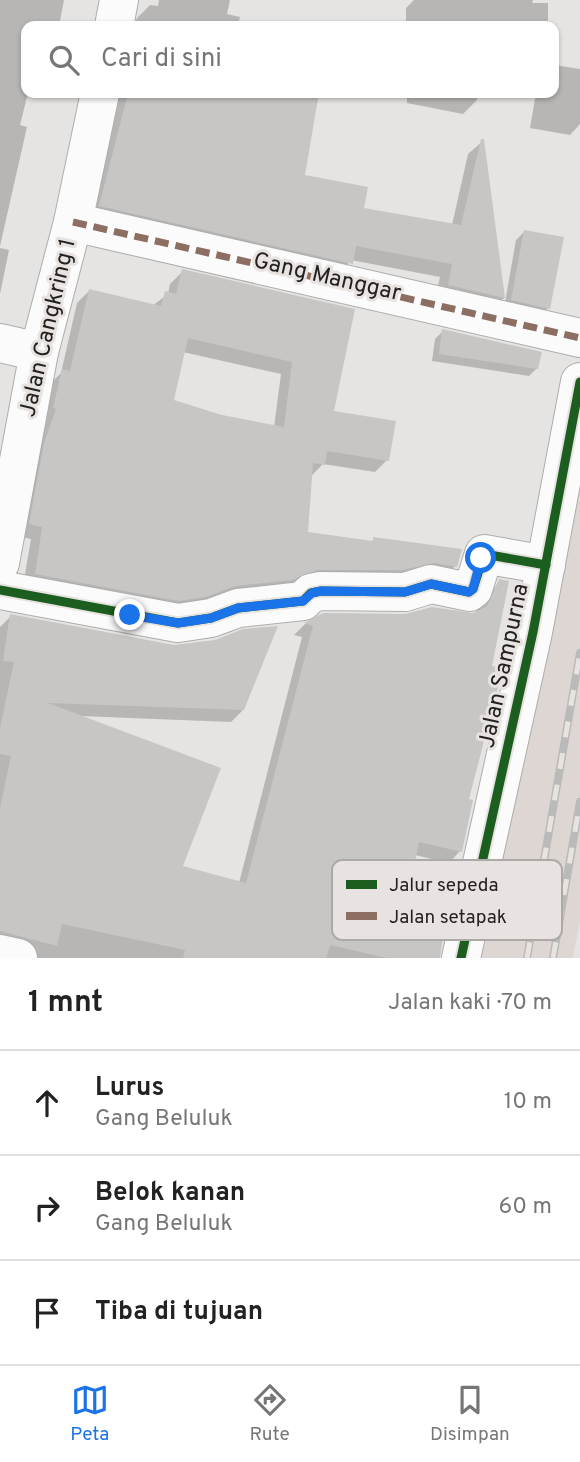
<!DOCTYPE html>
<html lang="id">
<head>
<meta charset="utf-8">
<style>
  :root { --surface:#fff; --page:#f6f6f6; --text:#222; --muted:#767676; --line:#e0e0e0; --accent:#1a73e8 }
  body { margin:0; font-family:Overpass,sans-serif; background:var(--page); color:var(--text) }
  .stop { position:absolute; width:21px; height:21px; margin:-16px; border:5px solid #1a73e8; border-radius:50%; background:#fff }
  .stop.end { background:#1a73e8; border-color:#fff; box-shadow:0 2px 7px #0008 }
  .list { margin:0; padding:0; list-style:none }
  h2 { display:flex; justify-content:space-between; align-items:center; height:91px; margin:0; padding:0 28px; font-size:30px }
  h2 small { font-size:23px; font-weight:400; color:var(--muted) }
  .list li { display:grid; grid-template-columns:46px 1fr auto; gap:21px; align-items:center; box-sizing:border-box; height:105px; padding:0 28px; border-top:2px solid var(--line) }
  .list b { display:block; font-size:26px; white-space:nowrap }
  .list p { margin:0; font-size:23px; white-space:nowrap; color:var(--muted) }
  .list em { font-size:23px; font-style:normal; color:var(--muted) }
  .icon { flex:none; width:38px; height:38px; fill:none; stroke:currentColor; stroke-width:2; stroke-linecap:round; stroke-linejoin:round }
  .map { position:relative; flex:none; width:580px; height:958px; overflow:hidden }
  .search { position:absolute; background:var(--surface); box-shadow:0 2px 5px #0004; left:21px; right:21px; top:21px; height:77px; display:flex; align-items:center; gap:18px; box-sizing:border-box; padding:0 24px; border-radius:14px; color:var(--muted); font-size:26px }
  .sheet { height:406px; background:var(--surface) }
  nav { display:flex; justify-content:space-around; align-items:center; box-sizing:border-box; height:98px; border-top:2px solid var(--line); background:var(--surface); font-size:19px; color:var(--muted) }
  nav a { display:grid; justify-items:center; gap:4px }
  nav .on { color:var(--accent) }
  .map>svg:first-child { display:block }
  .built { fill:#ded6d3 }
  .shadow { fill:#0003; fill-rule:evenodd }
  .building { fill:#c8c6c5; fill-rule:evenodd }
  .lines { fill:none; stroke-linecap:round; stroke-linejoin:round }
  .minor-casing { stroke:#aeadac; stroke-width:40 }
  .minor { stroke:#fbfbfb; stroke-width:38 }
  .rail-casing { stroke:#babab9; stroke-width:8 }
  .rail { stroke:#e8e3e0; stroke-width:5; stroke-dasharray:16; stroke-linecap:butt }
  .quiet { stroke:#8d6e63; stroke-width:7; stroke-dasharray:14 7; stroke-linecap:butt }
  .cycleway-casing { stroke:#e8e3e0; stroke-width:13 }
  .cycleway { stroke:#1b5e20; stroke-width:9 }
  .route { stroke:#1a73e8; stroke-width:9 }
  .labels { text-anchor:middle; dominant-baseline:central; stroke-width:6; stroke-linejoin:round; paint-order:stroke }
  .street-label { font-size:23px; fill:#232221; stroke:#e8e3e0 }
  .key { fill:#e8e3e0; stroke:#ada9a7; stroke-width:2 }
  .key-label { font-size:19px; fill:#232221 }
</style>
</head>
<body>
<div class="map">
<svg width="580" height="958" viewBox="0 0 580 958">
  <rect width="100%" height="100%" fill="#e6e4e2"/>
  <polygon class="built" points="580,445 580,921 573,958 475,958"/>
  <g class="shadow">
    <polygon points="0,0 64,0 59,26 26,26 28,93 20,125 27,127 0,246"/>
    <polygon points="159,0 230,0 227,14 240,17 238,26 134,26 137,18 150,5 158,6"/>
    <polygon points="414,0 533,0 532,3 548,3 548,26 406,26 406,8"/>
    <polygon points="554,65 580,69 580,124 570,135 530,128 536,93 554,93"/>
    <polygon points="119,93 317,93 302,176 362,209 452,225 468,154 483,141 504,298 491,311 435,298 440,277 351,260 338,276 87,219"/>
    <polygon points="407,93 477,93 477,100 463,114 407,103"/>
    <polygon points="524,232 548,308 540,316 504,308 516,240"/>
    <polygon points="0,248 9,250 0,294"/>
    <path d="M183,271L353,310L332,412L387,460L375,472L323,464L310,477L306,533L370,543L374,539L455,566L443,579L192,608L23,586L31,539L18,536L51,383L61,373L77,303L89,291L152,306L168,294L170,284ZM183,352L281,374L274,427L221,417L172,401Z"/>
    <polygon points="443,331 537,368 529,376 432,361 435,339"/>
    <polygon points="500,581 460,851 449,863 415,855 400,926 439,958 24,958 0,947 0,627 11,616 243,710 231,722 80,716 180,867 239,883 302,637 294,635 305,624 323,615 473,615"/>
  </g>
  <g class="building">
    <polygon points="128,93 319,93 305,175 368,187 364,208 461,225 481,139 484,139 505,298 448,285 452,264 356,246 353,264 99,206"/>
    <polygon points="524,230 564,237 550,309 511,300"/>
    <path d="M182,269L355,309L334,411L396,421L389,461L327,451L325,465L313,463L308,532L373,541V537L462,549L457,567L435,563L402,570H317L293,580L235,586L206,597L178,601L35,574L42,527L29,524L44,443L56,409L53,408L62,369L70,371L89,289L161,306L165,291L176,294ZM188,338L292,362L284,427L222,415L174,400Z"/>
    <polygon points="442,329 542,352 538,369 439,354"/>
    <polygon points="499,579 509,581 492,666 503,668 469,799 473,800 462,852 419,842 402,925 443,937 440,958 387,958 330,945 326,958 183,958 185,950 62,924 57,946 0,931 0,808 11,756 0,754 0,728 14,662 3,661 10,614 174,645 215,640 243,629 278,626 244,710 48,703 221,768 183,866 246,883 313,626 304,623 323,613 405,614 432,607 473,613 487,606"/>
  </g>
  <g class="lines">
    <g class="minor-casing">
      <g id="minor">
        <polyline points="114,26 119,0"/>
        <polyline points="73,222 580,338"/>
        <polyline points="0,343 39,352"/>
        <polyline points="0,563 39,352 73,222 100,93"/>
        <polyline points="0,590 178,623 211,618 238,608 303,601 311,593 321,591 405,592 431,584 469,592 473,589 484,554 546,565"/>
        <polyline points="0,954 18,958"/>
        <polyline points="461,958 533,632 580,382"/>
      </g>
    </g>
    <use href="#minor" class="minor"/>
    <g class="rail-casing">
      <g id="rail">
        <polyline points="527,958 580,653"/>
        <polyline points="553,958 580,802"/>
      </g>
    </g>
    <use href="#rail" class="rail"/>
    <polyline class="quiet" points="73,222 580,338"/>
    <g class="cycleway-casing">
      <g id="cycleway">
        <polyline points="0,590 178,623 211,618 238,608 303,601 311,593 321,591 405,592 431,584 469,592 473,589 484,554 546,565"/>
        <polyline points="461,958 533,632 580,382"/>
      </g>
    </g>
    <use href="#cycleway" class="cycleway"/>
  </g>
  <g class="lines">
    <polyline class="route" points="130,615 178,623 211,618 238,608 303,601 312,593 321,591 405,592 431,584 469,592 473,589 481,558"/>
  </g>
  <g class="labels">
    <g class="street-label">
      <text transform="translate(327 278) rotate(13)">Gang Manggar</text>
      <text transform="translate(49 328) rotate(-77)">Jalan Cangkring 1</text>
      <text transform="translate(505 666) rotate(-78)">Jalan Sampurna</text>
    </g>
  </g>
  <rect x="332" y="860" width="230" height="80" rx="10" class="key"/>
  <rect x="346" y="880" width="31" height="9" fill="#1b5e20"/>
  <rect x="346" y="912" width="31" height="8" fill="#8d6e63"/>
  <g class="key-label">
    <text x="389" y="891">Jalur sepeda</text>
    <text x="389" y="923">Jalan setapak</text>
  </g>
</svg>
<div class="stop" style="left:481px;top:558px"></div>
<div class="stop end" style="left:130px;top:615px"></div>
<div class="search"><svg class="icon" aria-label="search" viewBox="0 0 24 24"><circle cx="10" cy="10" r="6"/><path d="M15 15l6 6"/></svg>Cari di sini</div>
</div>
<section class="sheet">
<h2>1 mnt<small>Jalan kaki · 70 m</small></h2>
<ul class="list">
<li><svg class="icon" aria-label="ahead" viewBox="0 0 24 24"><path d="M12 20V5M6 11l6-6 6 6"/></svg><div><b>Lurus</b><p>Gang Beluluk</p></div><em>10 m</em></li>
<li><svg class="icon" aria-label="right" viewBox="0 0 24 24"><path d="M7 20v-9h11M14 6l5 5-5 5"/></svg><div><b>Belok kanan</b><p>Gang Beluluk</p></div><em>60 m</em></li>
<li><svg class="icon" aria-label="arrive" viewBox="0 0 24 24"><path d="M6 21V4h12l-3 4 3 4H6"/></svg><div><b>Tiba di tujuan</b></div></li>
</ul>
</section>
<nav>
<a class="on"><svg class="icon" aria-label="map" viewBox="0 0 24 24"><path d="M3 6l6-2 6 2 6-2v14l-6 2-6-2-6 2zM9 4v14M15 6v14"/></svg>Peta</a>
<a><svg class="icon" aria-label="directions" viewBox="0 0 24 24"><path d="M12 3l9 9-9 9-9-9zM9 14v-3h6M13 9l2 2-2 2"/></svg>Rute</a>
<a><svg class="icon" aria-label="saved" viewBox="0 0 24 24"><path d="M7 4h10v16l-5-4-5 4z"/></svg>Disimpan</a>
</nav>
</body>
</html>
